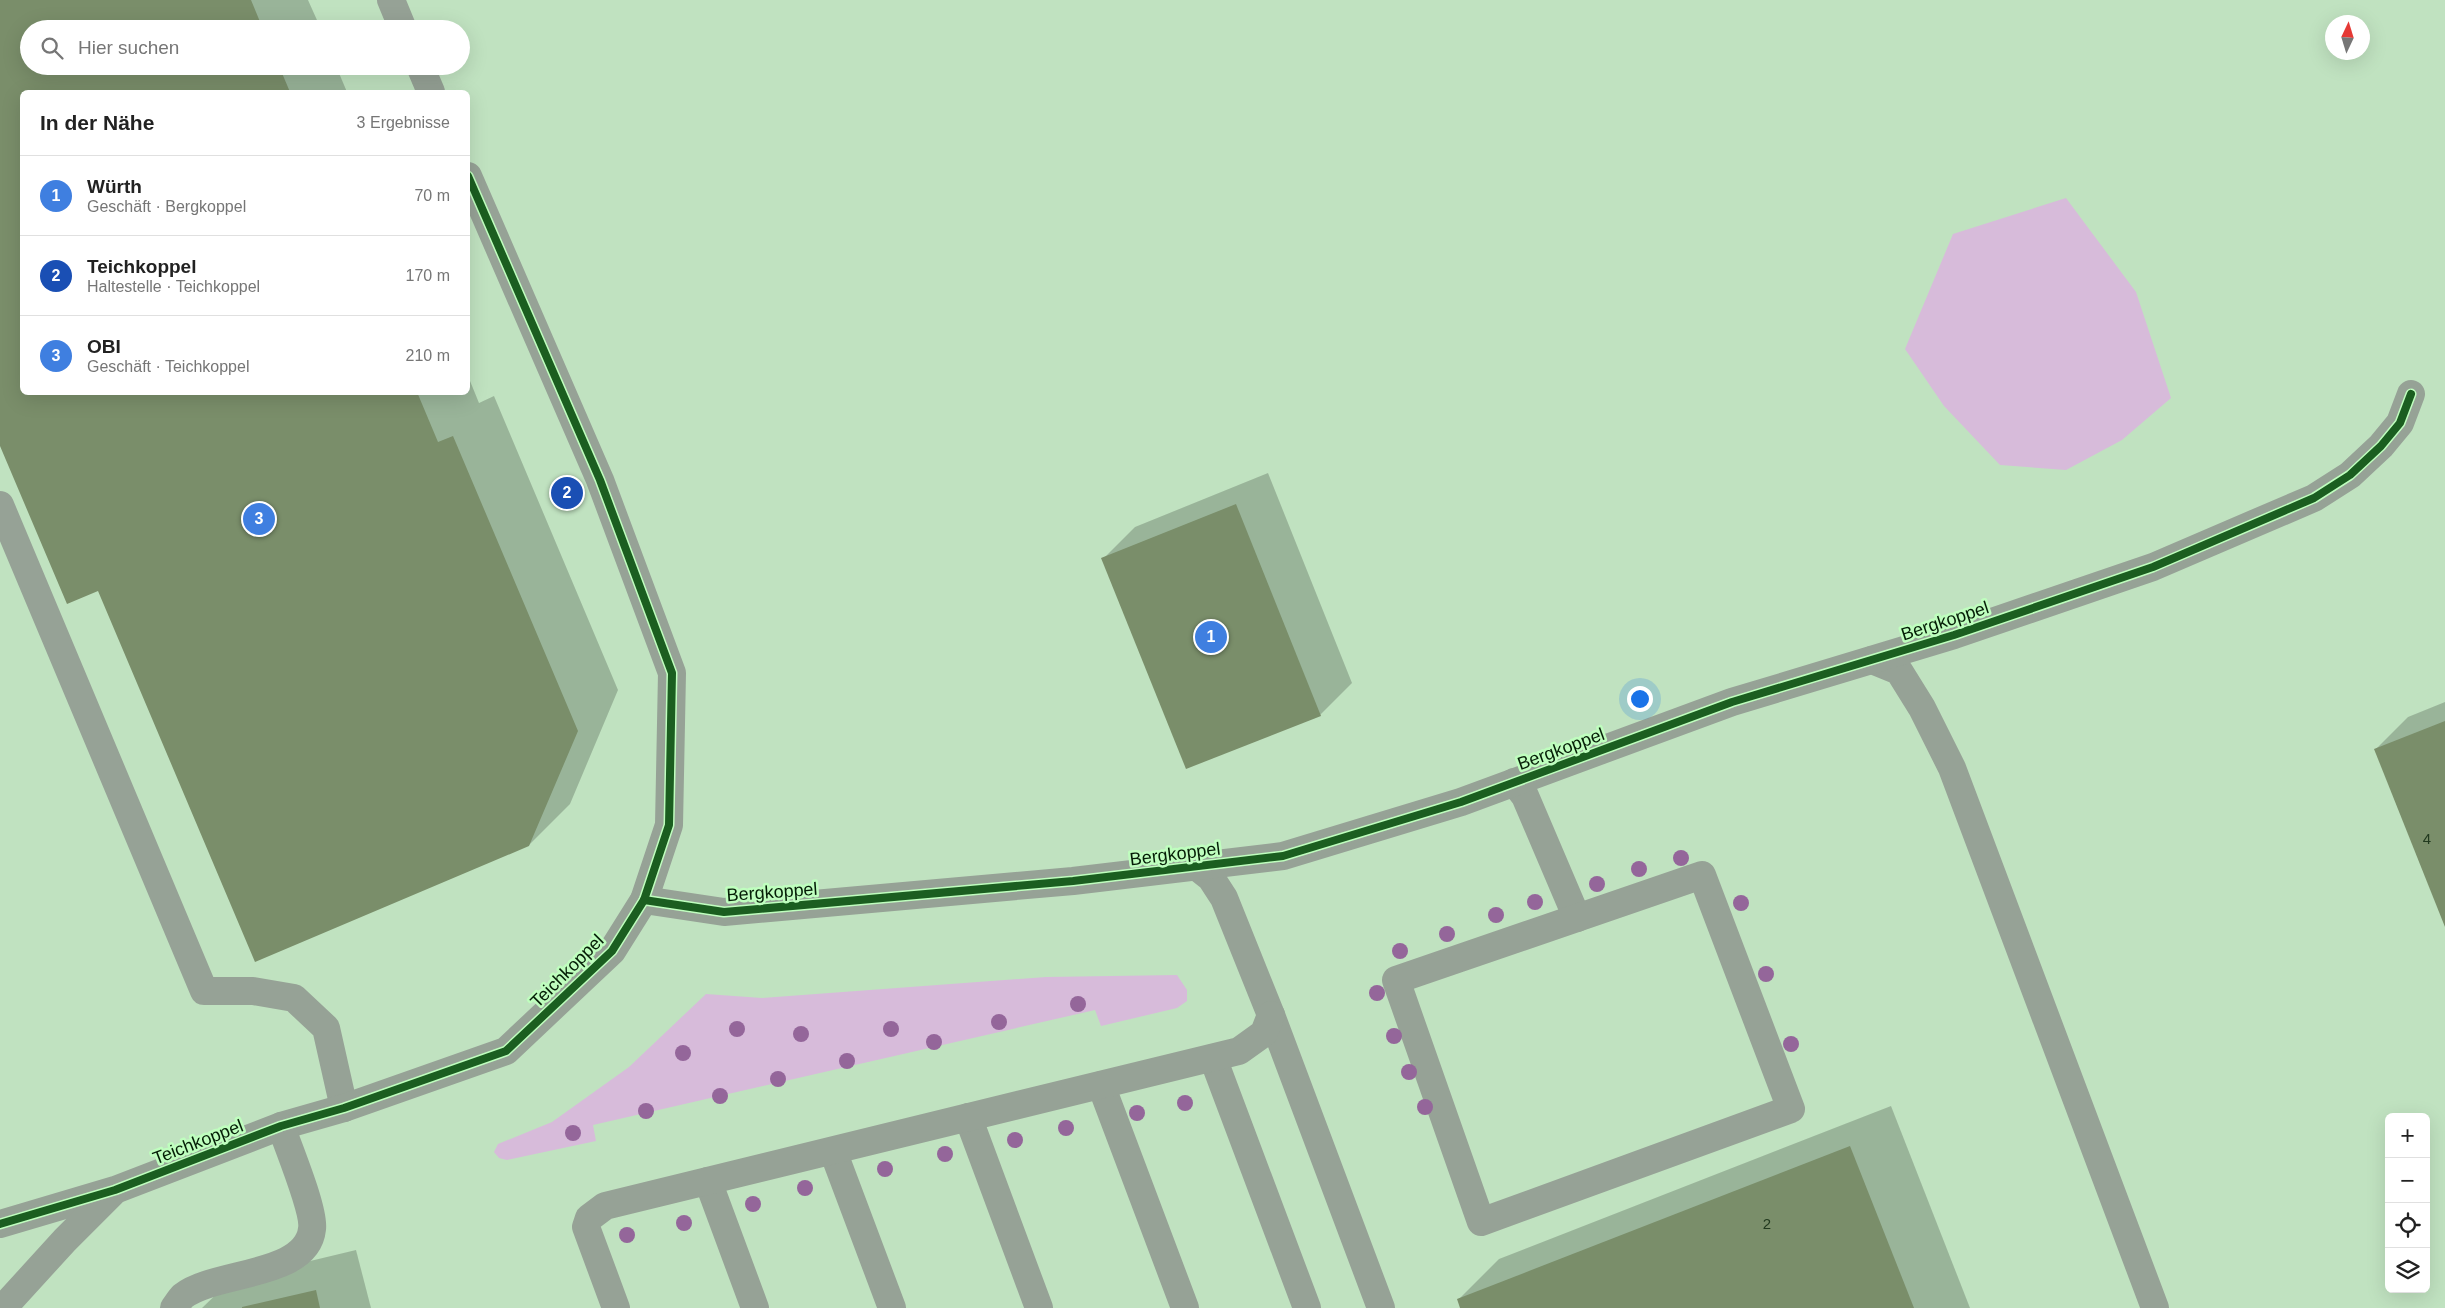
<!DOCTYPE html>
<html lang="de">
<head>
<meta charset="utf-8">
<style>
  :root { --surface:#fff; --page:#f2f2f2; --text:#222; --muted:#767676; --line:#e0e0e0; --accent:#0b8043 }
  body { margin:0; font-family:Helvetica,sans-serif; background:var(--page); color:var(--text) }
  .controls { position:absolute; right:15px; bottom:15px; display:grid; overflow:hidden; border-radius:8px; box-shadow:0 5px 20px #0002 }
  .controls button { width:45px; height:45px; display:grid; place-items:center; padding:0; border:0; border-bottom:1px solid var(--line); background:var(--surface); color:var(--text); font:25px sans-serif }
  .compass { position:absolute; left:2325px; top:15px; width:45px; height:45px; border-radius:50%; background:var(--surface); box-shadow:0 5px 20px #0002; rotate:4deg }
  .you { position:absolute; left:1639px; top:698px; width:18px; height:18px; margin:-12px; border:4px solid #fff; border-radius:50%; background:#1a73e8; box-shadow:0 0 0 8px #1a73e833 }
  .badge { display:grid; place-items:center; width:32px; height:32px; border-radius:50%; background:var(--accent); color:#fff; font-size:16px; font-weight:700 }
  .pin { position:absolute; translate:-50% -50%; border:2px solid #fff; box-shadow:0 1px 5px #0006 }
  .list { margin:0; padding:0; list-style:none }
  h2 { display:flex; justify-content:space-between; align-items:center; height:65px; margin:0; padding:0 20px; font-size:21px }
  h2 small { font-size:16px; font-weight:400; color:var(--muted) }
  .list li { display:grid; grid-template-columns:32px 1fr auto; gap:15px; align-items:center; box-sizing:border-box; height:80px; padding:0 20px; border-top:1px solid var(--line) }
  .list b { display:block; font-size:19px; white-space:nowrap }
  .list p { margin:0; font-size:16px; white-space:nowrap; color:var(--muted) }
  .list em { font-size:16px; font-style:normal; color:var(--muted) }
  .icon { flex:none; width:28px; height:28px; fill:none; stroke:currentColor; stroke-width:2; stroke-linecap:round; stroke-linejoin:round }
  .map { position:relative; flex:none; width:2445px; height:1308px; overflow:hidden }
  .search { position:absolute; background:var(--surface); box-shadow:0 5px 20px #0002; left:20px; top:20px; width:450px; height:55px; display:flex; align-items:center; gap:12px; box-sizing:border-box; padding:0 18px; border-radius:28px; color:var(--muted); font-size:19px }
  .panel { position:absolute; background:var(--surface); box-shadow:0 5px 20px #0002; left:20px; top:90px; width:450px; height:305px; border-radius:8px }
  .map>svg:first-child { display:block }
  .green { fill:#d7bbda }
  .shadow { fill:#0003 }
  .building { fill:#7a8e6a }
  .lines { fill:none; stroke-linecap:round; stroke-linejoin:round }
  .minor { stroke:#96a296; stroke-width:28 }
  .cycleway-casing { stroke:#bffebe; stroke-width:11 }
  .cycleway { stroke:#1b5e20; stroke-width:8 }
  .tree { fill:#94669a }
  .labels { text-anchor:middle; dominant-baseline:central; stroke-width:5; stroke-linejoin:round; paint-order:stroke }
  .number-label { font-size:15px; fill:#223a1f }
  .street-label { font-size:18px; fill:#051e06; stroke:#bffebe }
</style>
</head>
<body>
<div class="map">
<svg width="2445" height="1308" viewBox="0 0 2445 1308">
  <rect width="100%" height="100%" fill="#c0e2c0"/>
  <g class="green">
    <polygon points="2066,198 2136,292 2171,398 2122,440 2066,470 2000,465 1944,406 1905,349 1953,234"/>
    <polygon points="1177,975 1187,990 1187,1001 1177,1008 1101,1026 1095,1010 593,1125 596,1141 507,1160 499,1158 494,1152 498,1144 552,1122 629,1067 706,994 762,998 1046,977"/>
  </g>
  <g class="shadow">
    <polygon points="0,0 308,0 321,29 29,29 29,66 336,66 347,92 22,92 22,392 468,392 468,376 479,403 494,396 618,690 570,804 529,845 99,590 0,443"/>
    <polygon points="1268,473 1352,683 1320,715 1103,559 1135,527"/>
    <polygon points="2445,702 2445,924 2376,749 2408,717"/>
    <polygon points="1891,1106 1970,1308 1462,1308 1458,1300 1499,1259"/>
    <polygon points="356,1250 371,1308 202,1308 231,1280"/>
  </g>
  <g class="building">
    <polygon points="0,0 251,0 263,29 29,29 29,66 279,66 290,92 22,92 22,392 417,392 438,442 453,436 578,731 529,846 255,962 98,591 67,604 0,446"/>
    <polygon points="1236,504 1321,716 1186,769 1101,558"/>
    <polygon points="2445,721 2445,927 2374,749"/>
    <polygon points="1850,1146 1914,1308 1460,1308 1457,1299"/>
    <polygon points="316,1290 320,1308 242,1308 242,1307"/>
  </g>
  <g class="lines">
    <g class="minor">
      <polyline points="391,0 403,29"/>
      <polyline points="420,66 431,92"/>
      <polyline points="0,505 204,991 253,991 294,998 326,1028 344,1108"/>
      <polyline points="1872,660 1899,671 1922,708 1952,768 2155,1308"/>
      <polyline points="1514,782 1525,796 1577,918"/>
      <polyline points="1197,867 1211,878 1224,898 1271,1015 1381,1308"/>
      <polygon points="1702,875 1791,1109 1481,1222 1396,980"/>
      <polyline points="644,900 724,912 1073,881 1283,856 1461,802 1732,702 1954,635 2153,567 2314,498 2350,475 2381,446 2400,423 2411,394"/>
      <polyline points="1213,1058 1307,1308"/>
      <polyline points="1101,1085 1185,1308"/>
      <polyline points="968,1117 1039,1308"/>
      <polyline points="833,1151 892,1308"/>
      <polyline points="708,1181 755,1308"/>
      <polyline points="0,1224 115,1190 281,1126 344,1108 506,1051 612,951 644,900 669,825 672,673 600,480 468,176"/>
      <polyline points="3,1308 65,1240 112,1193"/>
      <path d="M174,1308C177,1304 180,1299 183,1296C215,1271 307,1277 312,1229C315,1211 288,1147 281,1126"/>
      <polyline points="616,1308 586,1227 589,1218 605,1206 1239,1051 1264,1033 1271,1015"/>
    </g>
    <g class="cycleway-casing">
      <g id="cycleway">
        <polyline points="644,900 724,912 1073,881 1283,856 1461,802 1732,702 1954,635 2153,567 2314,498 2350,475 2381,446 2400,423 2411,394"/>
        <polyline points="0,1224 115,1190 281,1126 344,1108 506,1051 612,951 644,900 669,825 672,673 600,480 468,176"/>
      </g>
    </g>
    <use href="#cycleway" class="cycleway"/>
  </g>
  <g class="tree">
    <circle cx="1681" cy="858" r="8"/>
    <circle cx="1639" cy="869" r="8"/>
    <circle cx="1597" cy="884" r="8"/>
    <circle cx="1535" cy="902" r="8"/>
    <circle cx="1741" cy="903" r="8"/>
    <circle cx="1496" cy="915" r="8"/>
    <circle cx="1447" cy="934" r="8"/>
    <circle cx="1400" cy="951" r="8"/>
    <circle cx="1766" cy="974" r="8"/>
    <circle cx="1377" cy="993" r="8"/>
    <circle cx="1078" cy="1004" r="8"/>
    <circle cx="999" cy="1022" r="8"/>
    <circle cx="737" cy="1029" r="8"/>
    <circle cx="891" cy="1029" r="8"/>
    <circle cx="801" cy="1034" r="8"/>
    <circle cx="1394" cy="1036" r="8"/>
    <circle cx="934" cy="1042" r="8"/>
    <circle cx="1791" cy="1044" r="8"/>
    <circle cx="683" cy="1053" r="8"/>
    <circle cx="847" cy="1061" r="8"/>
    <circle cx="1409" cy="1072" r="8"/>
    <circle cx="778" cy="1079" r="8"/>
    <circle cx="720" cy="1096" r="8"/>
    <circle cx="1185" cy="1103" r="8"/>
    <circle cx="1425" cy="1107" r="8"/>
    <circle cx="646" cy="1111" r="8"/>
    <circle cx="1137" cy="1113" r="8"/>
    <circle cx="1066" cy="1128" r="8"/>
    <circle cx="573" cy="1133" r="8"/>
    <circle cx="1015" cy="1140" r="8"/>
    <circle cx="945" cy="1154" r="8"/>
    <circle cx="885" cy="1169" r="8"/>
    <circle cx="805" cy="1188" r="8"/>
    <circle cx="753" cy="1204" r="8"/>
    <circle cx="684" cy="1223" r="8"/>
    <circle cx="627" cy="1235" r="8"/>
  </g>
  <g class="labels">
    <g class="number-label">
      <text x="2427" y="838">4</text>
      <text x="1767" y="1223">2</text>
    </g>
    <g class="street-label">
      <text transform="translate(1945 621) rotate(-18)">Bergkoppel</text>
      <text transform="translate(1561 749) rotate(-20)">Bergkoppel</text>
      <text transform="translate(1175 854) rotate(-7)">Bergkoppel</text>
      <text transform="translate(772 892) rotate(-4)">Bergkoppel</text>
      <text transform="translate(567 971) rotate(-45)">Teichkoppel</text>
      <text transform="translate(198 1142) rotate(-21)">Teichkoppel</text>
    </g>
  </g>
</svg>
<div class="controls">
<button>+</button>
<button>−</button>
<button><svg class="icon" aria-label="locate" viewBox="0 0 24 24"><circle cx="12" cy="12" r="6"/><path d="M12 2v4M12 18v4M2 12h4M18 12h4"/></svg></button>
<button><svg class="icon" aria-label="layers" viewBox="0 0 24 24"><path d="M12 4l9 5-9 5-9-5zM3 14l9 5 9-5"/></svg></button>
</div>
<svg class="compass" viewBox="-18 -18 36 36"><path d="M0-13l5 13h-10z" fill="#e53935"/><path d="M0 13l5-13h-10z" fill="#767676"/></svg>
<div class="you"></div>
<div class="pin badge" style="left:1211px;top:637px;background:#3f7fe0">1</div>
<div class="pin badge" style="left:567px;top:493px;background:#1a4fb4">2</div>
<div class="pin badge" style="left:259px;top:519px;background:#3f7fe0">3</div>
<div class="search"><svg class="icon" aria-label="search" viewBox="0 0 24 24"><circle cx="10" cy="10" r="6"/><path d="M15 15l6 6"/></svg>Hier suchen</div>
<section class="panel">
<h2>In der Nähe<small>3 Ergebnisse</small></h2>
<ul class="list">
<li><span class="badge" style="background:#3f7fe0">1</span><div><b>Würth</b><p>Geschäft · Bergkoppel</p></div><em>70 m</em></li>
<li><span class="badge" style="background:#1a4fb4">2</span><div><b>Teichkoppel</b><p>Haltestelle · Teichkoppel</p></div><em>170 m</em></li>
<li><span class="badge" style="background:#3f7fe0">3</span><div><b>OBI</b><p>Geschäft · Teichkoppel</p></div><em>210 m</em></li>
</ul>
</section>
</div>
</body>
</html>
